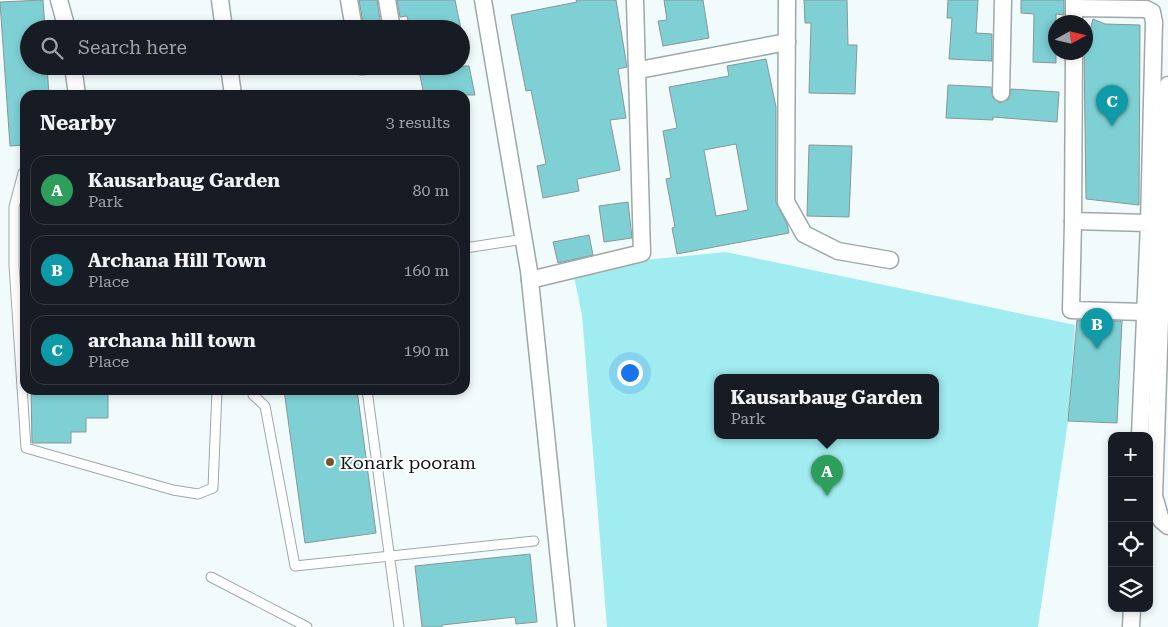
<!DOCTYPE html>
<html lang="en">
<head>
<meta charset="utf-8">
<style>
  :root { --surface:#171b24; --page:#20242c; --text:#f1f3f6; --muted:#9ea1a6; --line:#363941; --accent:#db2777 }
  body { margin:0; font-family:"Roboto Serif",serif; background:var(--page); color:var(--text) }
  .controls { position:absolute; right:15px; bottom:15px; display:grid; overflow:hidden; border-radius:10px; box-shadow:0 2px 8px #0003 }
  .controls button { width:45px; height:45px; display:grid; place-items:center; padding:0; border:0; border-bottom:1px solid var(--line); background:var(--surface); color:var(--text); font:25px sans-serif }
  .compass { position:absolute; left:1048px; top:15px; width:45px; height:45px; border-radius:50%; background:var(--surface); box-shadow:0 2px 8px #0003; rotate:82deg }
  .you { position:absolute; left:629px; top:372px; width:18px; height:18px; margin:-12px; border:4px solid #fff; border-radius:50%; background:#1a73e8; box-shadow:0 0 0 8px #1a73e833 }
  .badge { display:grid; place-items:center; width:32px; height:32px; border-radius:50%; background:var(--accent); color:#fff; font-size:16px; font-weight:700 }
  .pin { position:absolute; translate:-50% -41px; filter:drop-shadow(0 1px 2px #0008) }
  .pin::after { content:''; position:absolute; top:26px; width:18px; height:15px; background:inherit; clip-path:polygon(0 0,100% 0,50% 100%) }
  .popup { position:absolute; left:714px; top:374px; width:225px; height:65px; box-sizing:border-box; display:grid; place-content:center; border-radius:10px; background:var(--surface); filter:drop-shadow(0 1px 4px #0005); font-size:16px; white-space:nowrap; color:var(--muted) }
  .popup b { font-size:19px; color:var(--text) }
  .popup::after { content:''; position:absolute; left:50%; top:100%; margin-left:-10px; border:10px solid transparent; border-top-color:var(--surface) }
  .list { margin:0; padding:0; list-style:none }
  h2 { display:flex; justify-content:space-between; align-items:center; height:65px; margin:0; padding:0 20px; font-size:21px }
  h2 small { font-size:16px; font-weight:400; color:var(--muted) }
  .list li { display:grid; grid-template-columns:32px 1fr auto; gap:15px; align-items:center; box-sizing:border-box; height:70px; margin:0 10px 10px; padding:0 10px; border:1px solid var(--line); border-radius:15px }
  .list b { display:block; font-size:19px; white-space:nowrap }
  .list p { margin:0; font-size:16px; white-space:nowrap; color:var(--muted) }
  .list em { font-size:16px; font-style:normal; color:var(--muted) }
  .icon { flex:none; width:28px; height:28px; fill:none; stroke:currentColor; stroke-width:2; stroke-linecap:round; stroke-linejoin:round }
  .map { position:relative; flex:none; width:1168px; height:627px; overflow:hidden }
  .search { position:absolute; background:var(--surface); box-shadow:0 2px 8px #0003; left:20px; top:20px; width:450px; height:55px; display:flex; align-items:center; gap:12px; box-sizing:border-box; padding:0 18px; border-radius:28px; color:var(--muted); font-size:19px }
  .panel { position:absolute; background:var(--surface); box-shadow:0 2px 8px #0003; left:20px; top:90px; width:450px; height:305px; border-radius:15px }
  .map>svg:first-child { display:block }
  .green { fill:#a1ecf0; fill-rule:evenodd }
  .building { fill:#7ed0d4; stroke:#8b9595; fill-rule:evenodd }
  .lines { fill:none; stroke-linecap:round; stroke-linejoin:round }
  .lane-casing { stroke:#9ea8a8; stroke-width:11 }
  .street-casing { stroke:#9ea8a8; stroke-width:19 }
  .lane { stroke:#fff; stroke-width:9 }
  .street { stroke:#fff; stroke-width:16 }
  .poi-dot { fill:#79552f; stroke:#fff; stroke-width:2 }
  .labels { text-anchor:middle; dominant-baseline:central; stroke-width:4; stroke-linejoin:round; paint-order:stroke }
  .poi-label { font-size:18px; fill:#111414; stroke:#fff; text-anchor:start }
</style>
</head>
<body>
<div class="map">
<svg width="1168" height="627" viewBox="0 0 1168 627">
  <rect width="100%" height="100%" fill="#f1fbfc"/>
  <path class="green" d="M726,252L1075,325L1068,421L1038,627H607L582,315L572,267ZM718,377H936V435H718Z"/>
  <g class="building">
    <polygon points="43,0 45,29 29,29 29,66 47,66 49,95 25,95 25,145 10,146 0,2"/>
    <polygon points="359,0 377,0 380,20 363,23"/>
    <polygon points="397,0 455,0 461,29 410,29 407,16 400,17"/>
    <polygon points="576,0 616,0 627,67 618,69 626,118 610,120 620,170 577,179 579,191 543,198 537,166 546,164 531,90 526,91 511,15 577,2"/>
    <polygon points="664,0 703,0 709,38 663,46 658,21 667,20"/>
    <polygon points="804,0 847,0 848,45 857,45 855,94 809,93 811,23 805,23"/>
    <polygon points="948,0 978,0 976,33 992,34 992,61 949,59 952,18 947,18"/>
    <polygon points="1021,0 1064,0 1064,15 1056,14 1056,63 1033,62 1034,14 1021,13"/>
    <polygon points="1093,19 1105,24 1140,25 1139,205 1086,199 1084,52"/>
    <path d="M766,59L776,107V202L787,224L789,233L677,254L672,228L675,227L666,179L671,178L663,131L677,128L669,87L729,76L727,66ZM736,144L748,210L716,216L704,150Z"/>
    <polygon points="418,66 469,66 475,95 424,95"/>
    <polygon points="948,85 991,87 993,98 1000,103 1009,99 1011,89 1059,92 1057,122 993,117 993,120 946,118"/>
    <polygon points="809,145 852,146 849,217 807,216"/>
    <polygon points="628,202 632,238 604,242 599,206"/>
    <polygon points="589,235 593,255 558,263 553,242"/>
    <polygon points="1077,320 1122,321 1117,423 1068,421"/>
    <polygon points="31,390 108,390 108,418 86,418 86,432 71,432 71,443 32,443"/>
    <polygon points="284,390 357,390 376,533 305,543"/>
    <polygon points="530,554 537,622 516,624 515,617 442,625 442,627 422,627 415,566"/>
  </g>
  <g class="lines">
    <g class="lane-casing">
      <g id="lane">
        <polyline points="25,173 23,173 14,207 14,265 26,448 173,490 198,494 213,488 217,390"/>
        <polyline points="465,248 524,239"/>
        <polyline points="253,390 253,395 265,406 295,566 534,541"/>
        <polyline points="367,390 399,627"/>
        <polyline points="211,577 307,627"/>
      </g>
    </g>
    <g class="street-casing">
      <g id="street">
        <polyline points="59,0 67,29"/>
        <polyline points="220,0 224,29"/>
        <polyline points="349,0 354,29"/>
        <polyline points="387,0 392,29"/>
        <polyline points="483,0 529,271 566,627"/>
        <polyline points="787,0 786,202 804,234 838,251 890,260"/>
        <polyline points="1074,0 1074,22"/>
        <polyline points="1074,8 1146,9 1152,12 1154,22 1149,223"/>
        <polyline points="1074,52 1073,221 1149,223 1140,436"/>
        <polyline points="73,66 77,95"/>
        <polyline points="229,66 233,95"/>
        <polyline points="361,66 363,66"/>
        <polyline points="639,70 787,42"/>
        <polyline points="1168,85 1154,496 1161,520 1168,526"/>
        <polyline points="1001,93 1003,0"/>
        <polyline points="1073,221 1071,310 1145,312"/>
        <polyline points="530,280 642,253 635,0"/>
        <polyline points="1131,627 1132,608"/>
      </g>
    </g>
    <use href="#lane" class="lane"/>
    <use href="#street" class="street"/>
  </g>
  <circle class="poi-dot" cx="330" cy="462" r="5"/>
  <g class="labels">
    <g class="poi-label">
      <text x="340" y="462">Konark pooram</text>
    </g>
  </g>
</svg>
<div class="controls">
<button>+</button>
<button>−</button>
<button><svg class="icon" aria-label="locate" viewBox="0 0 24 24"><circle cx="12" cy="12" r="6"/><path d="M12 2v4M12 18v4M2 12h4M18 12h4"/></svg></button>
<button><svg class="icon" aria-label="layers" viewBox="0 0 24 24"><path d="M12 4l9 5-9 5-9-5zM3 14l9 5 9-5"/></svg></button>
</div>
<svg class="compass" viewBox="-18 -18 36 36"><path d="M0-13l5 13h-10z" fill="#e53935"/><path d="M0 13l5-13h-10z" fill="#9ea1a6"/></svg>
<div class="you"></div>
<div class="pin badge" style="left:827px;top:496px;background:#2e9e5b">A</div>
<div class="popup"><b>Kausarbaug Garden</b>Park</div>
<div class="pin badge" style="left:1097px;top:349px;background:#0f9aa8">B</div>
<div class="pin badge" style="left:1112px;top:126px;background:#0f9aa8">C</div>
<div class="search"><svg class="icon" aria-label="search" viewBox="0 0 24 24"><circle cx="10" cy="10" r="6"/><path d="M15 15l6 6"/></svg>Search here</div>
<section class="panel">
<h2>Nearby<small>3 results</small></h2>
<ul class="list">
<li><span class="badge" style="background:#2e9e5b">A</span><div><b>Kausarbaug Garden</b><p>Park</p></div><em>80 m</em></li>
<li><span class="badge" style="background:#0f9aa8">B</span><div><b>Archana Hill Town</b><p>Place</p></div><em>160 m</em></li>
<li><span class="badge" style="background:#0f9aa8">C</span><div><b>archana hill town</b><p>Place</p></div><em>190 m</em></li>
</ul>
</section>
</div>
</body>
</html>
